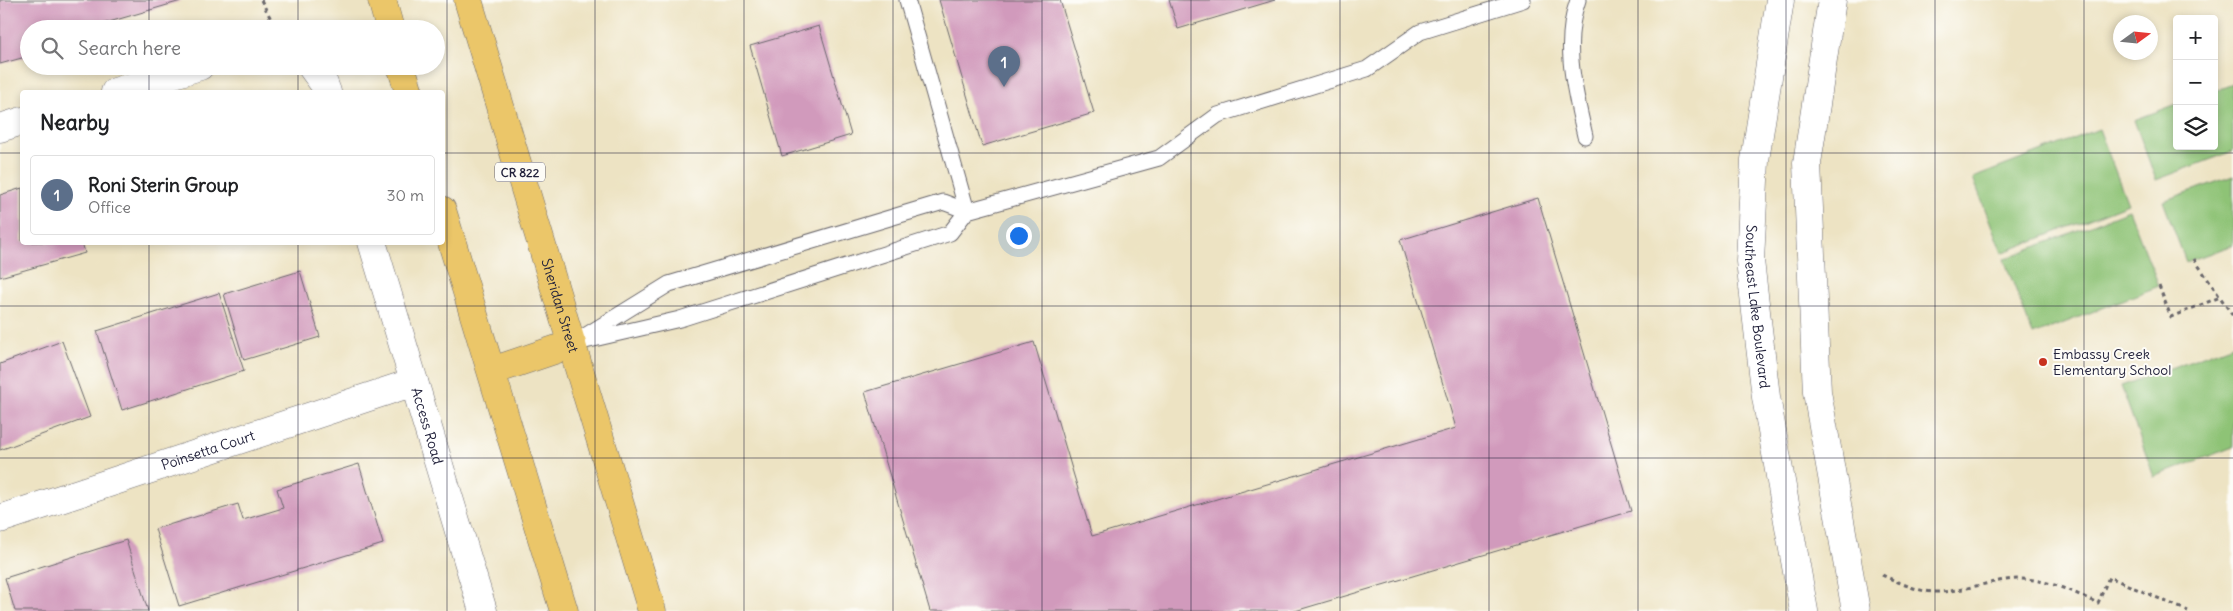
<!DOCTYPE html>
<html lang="en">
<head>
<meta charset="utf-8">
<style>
  :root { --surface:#fff; --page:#f6f6f6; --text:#202124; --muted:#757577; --line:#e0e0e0; --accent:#c8321e }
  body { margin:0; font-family:Delius,sans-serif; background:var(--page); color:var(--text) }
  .controls { position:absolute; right:15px; top:15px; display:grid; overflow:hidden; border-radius:5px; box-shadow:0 2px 8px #0003 }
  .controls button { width:45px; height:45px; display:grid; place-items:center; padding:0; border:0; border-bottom:1px solid var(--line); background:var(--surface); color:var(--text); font:25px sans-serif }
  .compass { position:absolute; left:2113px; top:15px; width:45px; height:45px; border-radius:50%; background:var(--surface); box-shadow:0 2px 8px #0003; rotate:75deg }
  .you { position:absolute; left:1018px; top:235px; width:18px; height:18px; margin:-12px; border:4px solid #fff; border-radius:50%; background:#1a73e8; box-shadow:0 0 0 8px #1a73e833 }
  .badge { display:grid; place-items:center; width:32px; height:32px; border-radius:50%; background:var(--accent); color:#fff; font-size:16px; font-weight:700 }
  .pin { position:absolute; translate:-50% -41px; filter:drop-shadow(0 1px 2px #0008) }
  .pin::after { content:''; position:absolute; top:26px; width:18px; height:15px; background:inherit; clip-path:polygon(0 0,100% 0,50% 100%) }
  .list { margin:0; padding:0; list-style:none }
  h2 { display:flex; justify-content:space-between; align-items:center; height:65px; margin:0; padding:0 20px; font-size:21px }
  h2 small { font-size:16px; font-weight:400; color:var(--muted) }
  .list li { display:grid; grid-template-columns:32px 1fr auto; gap:15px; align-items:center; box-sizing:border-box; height:80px; margin:0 10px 10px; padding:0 10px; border:1px solid var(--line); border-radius:5px }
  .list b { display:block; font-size:19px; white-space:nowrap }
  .list p { margin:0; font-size:16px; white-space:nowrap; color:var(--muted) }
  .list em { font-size:16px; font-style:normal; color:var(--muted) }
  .icon { flex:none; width:28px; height:28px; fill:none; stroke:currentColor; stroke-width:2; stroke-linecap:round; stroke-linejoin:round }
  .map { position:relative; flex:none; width:2233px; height:611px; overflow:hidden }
  .search { position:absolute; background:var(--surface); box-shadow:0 2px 8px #0003; left:20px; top:20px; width:425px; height:55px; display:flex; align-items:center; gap:12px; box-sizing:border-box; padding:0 18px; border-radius:28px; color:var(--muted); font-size:19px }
  .panel { position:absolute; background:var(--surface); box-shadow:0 2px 8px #0003; left:20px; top:90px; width:425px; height:155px; border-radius:5px }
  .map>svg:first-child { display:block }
  .green { fill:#8ec376; stroke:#587258 }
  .building { fill:#d19abc }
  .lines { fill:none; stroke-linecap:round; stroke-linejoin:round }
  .service-casing { stroke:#69666b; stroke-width:17 }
  .minor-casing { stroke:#69666b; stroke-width:29 }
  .primary-casing { stroke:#69666b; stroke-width:29 }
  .path { stroke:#69666b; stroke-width:3; stroke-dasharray:4 4; stroke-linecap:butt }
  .service { stroke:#fff; stroke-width:15 }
  .minor { stroke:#fff; stroke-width:28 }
  .primary { stroke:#ebc669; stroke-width:28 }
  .grid { fill:none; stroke:#22223b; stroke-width:1; stroke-opacity:0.55 }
  .poi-dot { fill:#c8321e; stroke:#fdfcf7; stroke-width:2 }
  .labels { text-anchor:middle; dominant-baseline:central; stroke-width:4; stroke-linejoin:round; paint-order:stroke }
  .shield { fill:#fdfcf7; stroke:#646373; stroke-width:1 }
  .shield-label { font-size:12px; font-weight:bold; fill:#22223b }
  .street-label { font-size:14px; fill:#22223b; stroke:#fdfcf7 }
  .poi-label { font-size:14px; fill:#22223b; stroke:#fdfcf7; text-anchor:start }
</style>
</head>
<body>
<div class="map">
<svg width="2233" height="611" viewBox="0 0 2233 611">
  <rect width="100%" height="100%" fill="#fdfcf7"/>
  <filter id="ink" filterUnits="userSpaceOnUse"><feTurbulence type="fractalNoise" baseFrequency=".02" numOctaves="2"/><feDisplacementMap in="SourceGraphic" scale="10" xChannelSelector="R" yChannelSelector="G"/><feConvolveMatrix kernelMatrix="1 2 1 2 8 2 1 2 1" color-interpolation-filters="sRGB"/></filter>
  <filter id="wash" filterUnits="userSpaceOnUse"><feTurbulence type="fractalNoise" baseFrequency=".0096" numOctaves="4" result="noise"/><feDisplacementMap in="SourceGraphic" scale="20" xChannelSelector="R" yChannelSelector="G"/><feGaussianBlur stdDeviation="1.12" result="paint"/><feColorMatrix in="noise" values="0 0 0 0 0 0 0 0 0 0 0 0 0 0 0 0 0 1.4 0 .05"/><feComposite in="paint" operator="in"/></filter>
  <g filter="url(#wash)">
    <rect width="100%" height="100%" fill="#ede3c3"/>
    <g class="green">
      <polygon points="2233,84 2233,151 2156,180 2134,120 2177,104 2177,146 2214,146 2214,91"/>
      <polygon points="2099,129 2128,204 2002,253 1973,178"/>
      <polygon points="2233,176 2233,245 2186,262 2163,201"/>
      <polygon points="2129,210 2159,286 2033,335 2004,259"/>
      <polygon points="2233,345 2233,447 2154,477 2121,386"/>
    </g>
    <g id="blocks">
      <g class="building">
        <polygon points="0,0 181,0 181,1 85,29 29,29 29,56 0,64"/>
        <polygon points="939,0 1060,0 1094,113 982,146"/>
        <polygon points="1169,0 1275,0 1178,29"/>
        <polygon points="819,26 851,135 782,156 750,46"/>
        <polygon points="22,188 22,242 82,242 85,253 0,277 0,195"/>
        <polygon points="1538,198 1631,511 1295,611 930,611 865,392 1034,342 1092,536 1456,428 1400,240"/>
        <polygon points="300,271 320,337 244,360 224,294"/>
        <polygon points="219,293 244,371 122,410 97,331"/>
        <polygon points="62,341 90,417 0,450 0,364"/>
        <polygon points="359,464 383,544 179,606 155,529 238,504 243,520 283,508 277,489"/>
        <polygon points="126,540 148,611 15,611 5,578"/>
      </g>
    </g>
  </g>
  <g filter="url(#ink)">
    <use href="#blocks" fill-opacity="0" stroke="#69666b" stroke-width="1"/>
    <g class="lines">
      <g class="service-casing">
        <g id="service">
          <polyline points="907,0 967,211"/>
          <path d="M1578,0C1562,45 1575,91 1585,136"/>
          <polyline points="585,341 680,319 950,233 967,211"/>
          <polyline points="572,344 669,284 943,202 967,211 1159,158 1218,115 1367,69 1420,32 1523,0"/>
        </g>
      </g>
      <g class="minor-casing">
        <g id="minor">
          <path id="s1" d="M1780,0L1755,160L1750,261L1766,397L1804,611"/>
          <polyline points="1832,0 1807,163 1817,392 1856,611"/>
          <polyline points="311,66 324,84 327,92"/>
          <polyline points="115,92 200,66"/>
          <polyline points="0,128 22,121"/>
          <path id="s2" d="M372,242L483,611"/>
          <path id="s3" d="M0,519L414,382"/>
        </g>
      </g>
      <g class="primary-casing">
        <g id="primary">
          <polyline points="382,0 390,29"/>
          <path id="s4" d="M468,0L652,611"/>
          <polyline points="401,66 409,92"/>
          <polyline points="442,210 564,611"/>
          <polyline points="492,371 572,344"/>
        </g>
      </g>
      <g class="path">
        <polyline points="261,0 272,21 279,29"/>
        <polyline points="2194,259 2233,316"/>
        <polyline points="2159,286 2171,317 2220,297"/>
        <path d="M1882,575C1896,581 1910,588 1925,591C1953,596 1988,580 2017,579C2046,578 2072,592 2098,603L2109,577L2188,611"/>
      </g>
      <use href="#service" class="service"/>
      <use href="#minor" class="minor"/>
      <use href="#primary" class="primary"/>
    </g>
  </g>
  <path class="grid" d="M149,0V29M298,0V29M447,0V611M595,0V611M744,0V611M893,0V611M1042,0V611M1191,0V611M1340,0V611M1489,0V611M1638,0V611M1786,0V611M1935,0V611M2084,0V611M149,66V92M298,66V92M0,153H22M442,153H2233M149,242V611M298,242V611M0,306H2233M0,458H2233"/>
  <circle class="poi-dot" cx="2043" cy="362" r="5"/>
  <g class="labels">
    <rect class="shield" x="495" y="162.5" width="50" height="19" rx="4"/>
    <g class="shield-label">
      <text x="520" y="172">CR 822</text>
    </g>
    <g class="street-label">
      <text stroke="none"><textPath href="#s4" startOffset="319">Sheridan Street</textPath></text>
      <text stroke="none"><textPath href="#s1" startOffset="309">Southeast Lake Boulevard</textPath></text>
      <text stroke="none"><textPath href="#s2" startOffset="192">Access Road</textPath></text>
      <text stroke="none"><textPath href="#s3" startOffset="219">Poinsetta Court</textPath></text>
    </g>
    <g class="poi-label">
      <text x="2053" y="354">Embassy Creek<tspan x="2053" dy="16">Elementary School</tspan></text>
    </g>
  </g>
</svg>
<div class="controls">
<button>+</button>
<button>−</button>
<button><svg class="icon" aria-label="layers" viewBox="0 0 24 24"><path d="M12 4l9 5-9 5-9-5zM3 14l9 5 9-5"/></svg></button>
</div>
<svg class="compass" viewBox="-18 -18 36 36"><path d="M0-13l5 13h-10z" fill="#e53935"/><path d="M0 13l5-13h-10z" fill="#757577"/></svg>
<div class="you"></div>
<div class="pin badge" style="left:1004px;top:87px;background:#5c6f8a">1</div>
<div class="search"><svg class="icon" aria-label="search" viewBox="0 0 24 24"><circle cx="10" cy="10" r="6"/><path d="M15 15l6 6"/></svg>Search here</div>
<section class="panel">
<h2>Nearby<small></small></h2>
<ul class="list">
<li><span class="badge" style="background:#5c6f8a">1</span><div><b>Roni Sterin Group</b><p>Office</p></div><em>30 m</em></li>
</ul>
</section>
</div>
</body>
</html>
